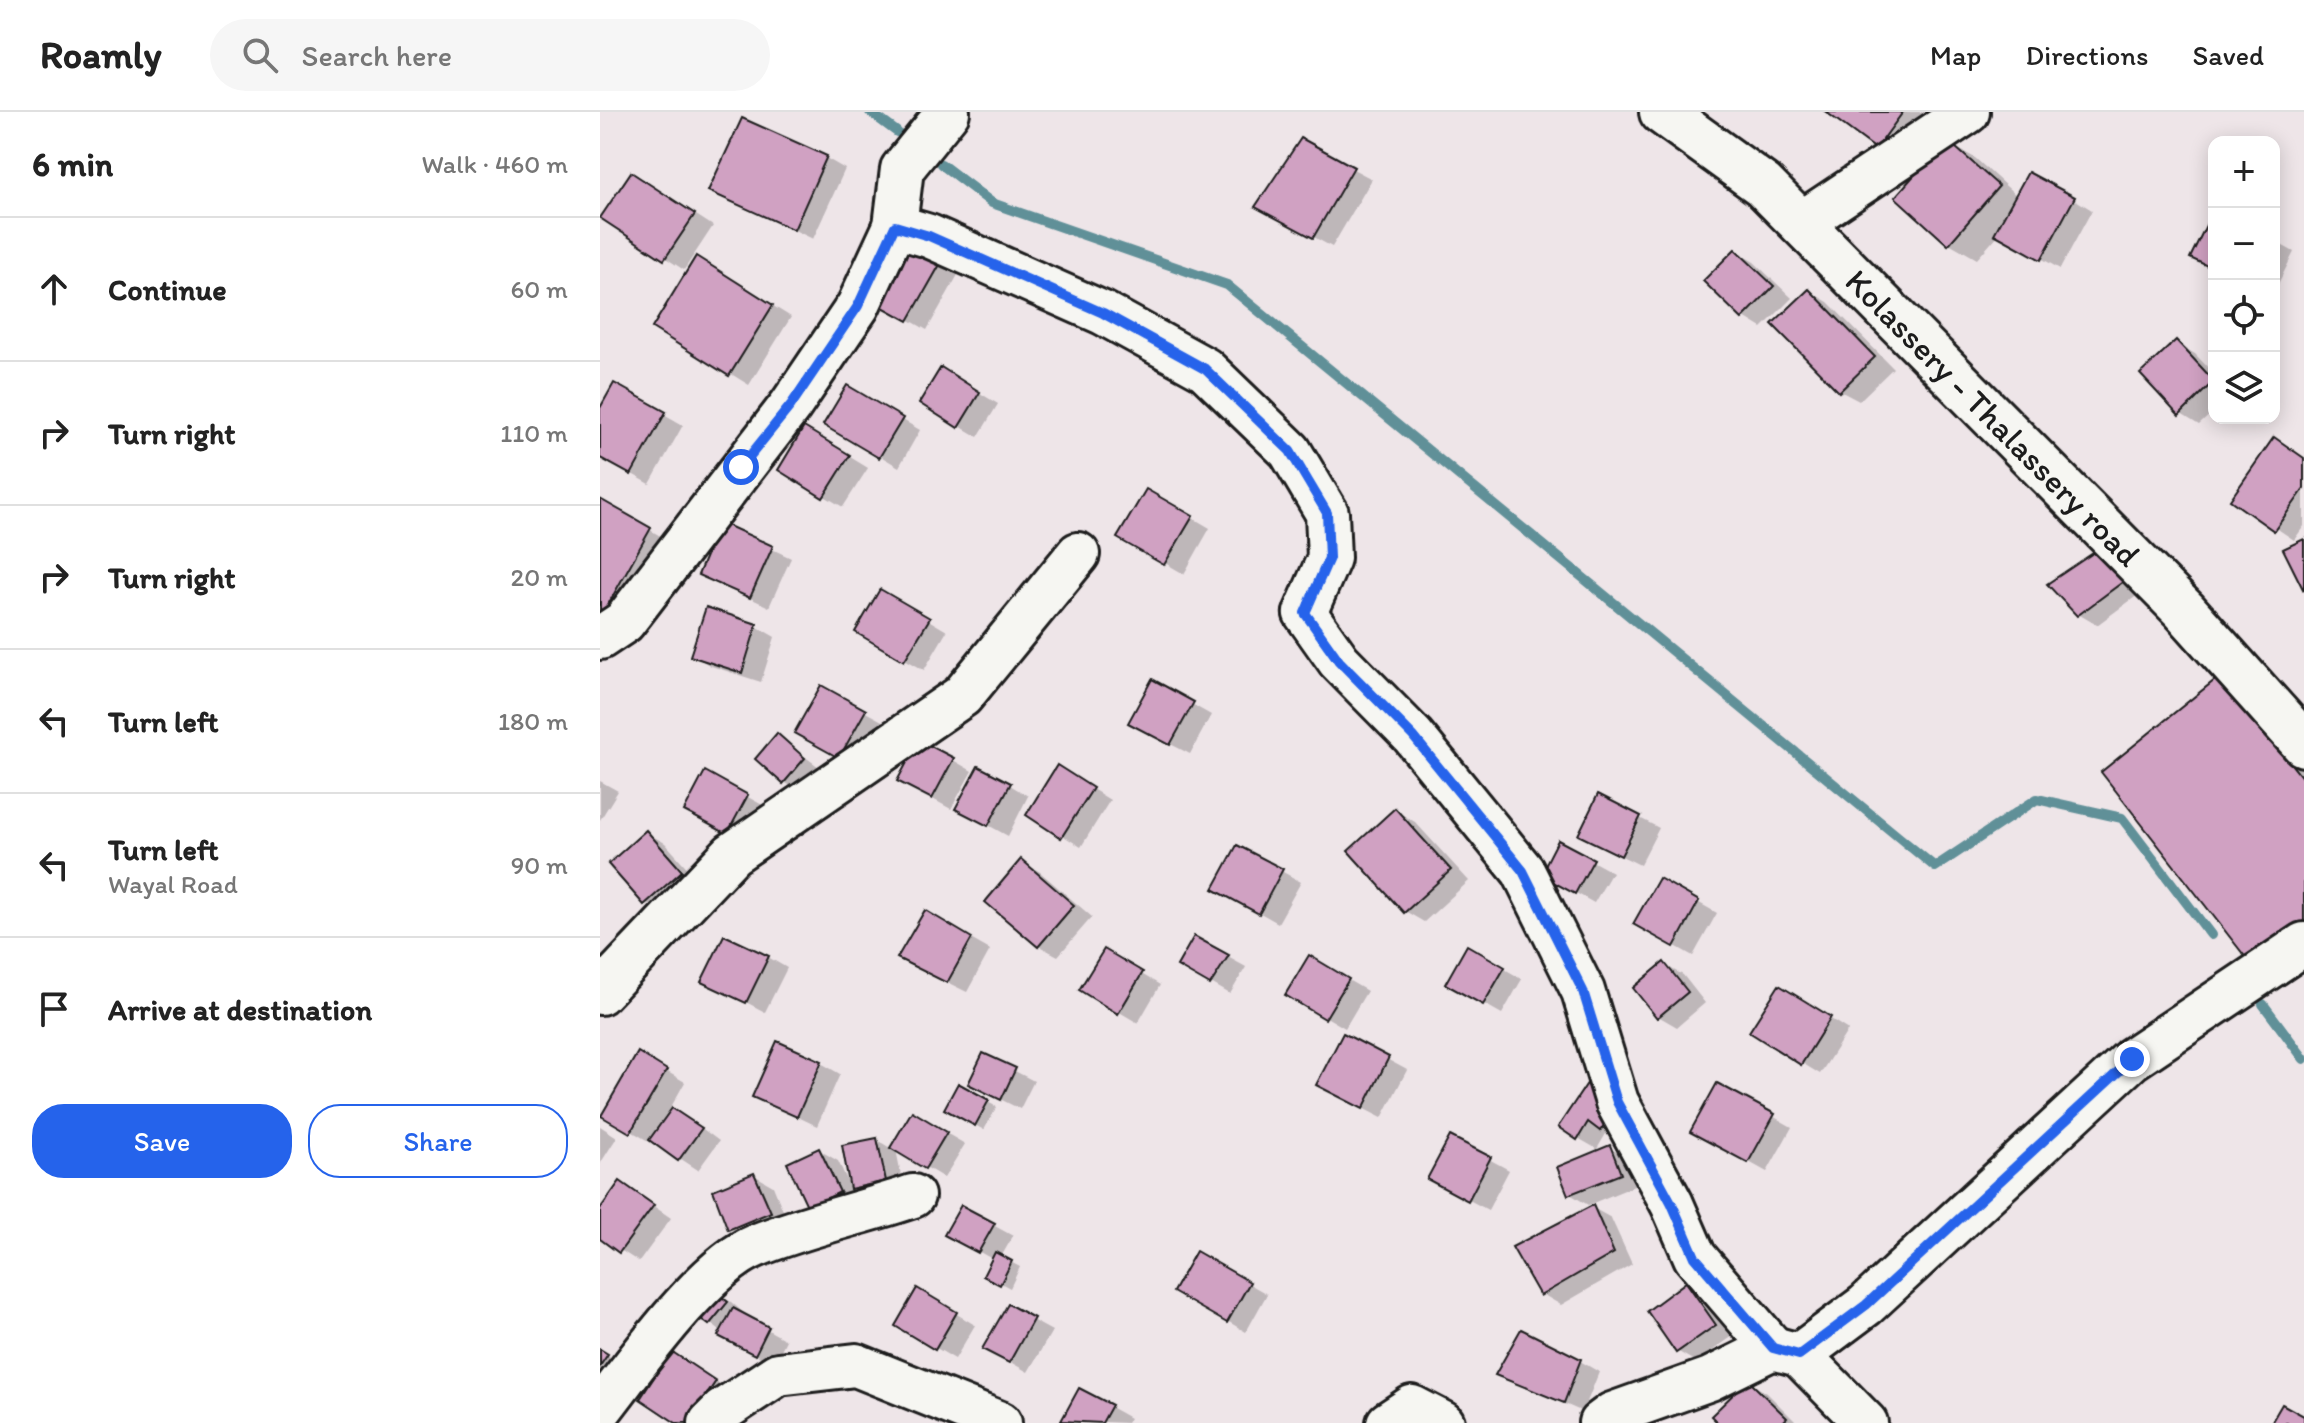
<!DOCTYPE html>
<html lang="en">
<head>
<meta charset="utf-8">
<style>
  :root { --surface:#fff; --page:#f6f6f6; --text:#222; --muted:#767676; --line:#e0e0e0; --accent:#2563eb }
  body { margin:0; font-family:Itim,sans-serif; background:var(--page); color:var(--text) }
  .controls { position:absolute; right:24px; top:24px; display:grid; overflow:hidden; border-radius:16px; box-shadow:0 4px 20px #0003 }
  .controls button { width:72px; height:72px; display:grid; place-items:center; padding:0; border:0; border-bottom:2px solid var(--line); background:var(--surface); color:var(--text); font:40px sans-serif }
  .stop { position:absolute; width:24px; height:24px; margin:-18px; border:6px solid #2563eb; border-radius:50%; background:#fff }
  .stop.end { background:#2563eb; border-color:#fff; box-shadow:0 2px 8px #0008 }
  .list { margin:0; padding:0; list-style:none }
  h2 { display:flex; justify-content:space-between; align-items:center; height:104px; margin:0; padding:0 32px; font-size:34px }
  h2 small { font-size:26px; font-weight:400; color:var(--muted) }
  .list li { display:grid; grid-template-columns:52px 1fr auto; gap:24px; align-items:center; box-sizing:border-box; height:144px; padding:0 32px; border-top:2px solid var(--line) }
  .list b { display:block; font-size:30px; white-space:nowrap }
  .list p { margin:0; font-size:26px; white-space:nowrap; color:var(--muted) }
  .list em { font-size:26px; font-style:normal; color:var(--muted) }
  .actions { display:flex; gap:16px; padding:24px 32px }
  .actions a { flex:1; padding:18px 0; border:2px solid var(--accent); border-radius:32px; text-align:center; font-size:28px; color:var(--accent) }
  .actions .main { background:var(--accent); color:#fff }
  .icon { flex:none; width:44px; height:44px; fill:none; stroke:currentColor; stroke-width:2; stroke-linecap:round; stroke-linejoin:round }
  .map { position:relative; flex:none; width:1704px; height:1311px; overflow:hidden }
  header { display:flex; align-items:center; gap:48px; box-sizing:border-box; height:112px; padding:0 40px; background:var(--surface); border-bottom:2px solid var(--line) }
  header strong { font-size:38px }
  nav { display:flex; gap:44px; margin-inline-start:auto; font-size:28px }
  .search { width:560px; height:72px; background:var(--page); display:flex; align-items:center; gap:20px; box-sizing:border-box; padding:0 28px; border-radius:44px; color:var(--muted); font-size:30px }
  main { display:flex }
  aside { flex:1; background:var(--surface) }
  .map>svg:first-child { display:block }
  .shadow { fill:#0003 }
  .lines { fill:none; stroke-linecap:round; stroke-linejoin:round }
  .stream { stroke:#609098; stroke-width:10 }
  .building { fill:#d0a1c2; stroke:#1c1c1c; stroke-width:2 }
  .minor-casing { stroke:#1c1c1c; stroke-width:48 }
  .major-casing { stroke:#1c1c1c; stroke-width:50 }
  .minor { stroke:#f6f6f2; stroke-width:42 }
  .major { stroke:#f6f6f2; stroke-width:44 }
  .route { stroke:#2563eb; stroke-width:10 }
  .labels { text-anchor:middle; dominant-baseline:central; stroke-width:6; stroke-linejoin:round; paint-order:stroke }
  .street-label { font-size:34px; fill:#1c1c1c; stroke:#f6f6f2 }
</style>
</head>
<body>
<header>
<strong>Roamly</strong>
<div class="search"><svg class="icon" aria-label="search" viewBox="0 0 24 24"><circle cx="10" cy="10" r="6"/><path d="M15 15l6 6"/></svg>Search here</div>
<nav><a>Map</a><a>Directions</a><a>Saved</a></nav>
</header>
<main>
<aside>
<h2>6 min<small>Walk · 460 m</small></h2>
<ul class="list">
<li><svg class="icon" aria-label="ahead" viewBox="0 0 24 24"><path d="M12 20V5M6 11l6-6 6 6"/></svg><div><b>Continue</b></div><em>60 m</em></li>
<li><svg class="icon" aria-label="right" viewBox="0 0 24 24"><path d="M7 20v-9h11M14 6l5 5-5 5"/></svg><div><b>Turn right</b></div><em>110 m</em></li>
<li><svg class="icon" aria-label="right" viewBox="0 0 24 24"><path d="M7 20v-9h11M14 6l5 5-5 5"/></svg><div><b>Turn right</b></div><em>20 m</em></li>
<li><svg class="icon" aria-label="left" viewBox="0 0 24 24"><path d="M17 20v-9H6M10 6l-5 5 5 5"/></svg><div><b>Turn left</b></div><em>180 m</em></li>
<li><svg class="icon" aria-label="left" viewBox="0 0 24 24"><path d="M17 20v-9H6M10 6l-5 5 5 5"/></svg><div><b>Turn left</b><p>Wayal Road</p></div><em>90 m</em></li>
<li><svg class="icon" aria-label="arrive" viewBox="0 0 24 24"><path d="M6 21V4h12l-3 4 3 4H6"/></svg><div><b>Arrive at destination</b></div></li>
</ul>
<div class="actions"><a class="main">Save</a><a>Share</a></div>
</aside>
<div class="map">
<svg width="1704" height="1311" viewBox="0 0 1704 1311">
  <rect width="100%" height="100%" fill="#eee5e8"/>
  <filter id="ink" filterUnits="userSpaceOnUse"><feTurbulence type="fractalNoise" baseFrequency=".0125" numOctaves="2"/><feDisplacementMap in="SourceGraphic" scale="16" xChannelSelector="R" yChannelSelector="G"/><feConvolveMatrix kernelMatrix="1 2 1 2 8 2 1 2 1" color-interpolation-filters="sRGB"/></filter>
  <g filter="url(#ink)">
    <g class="shadow">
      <polygon points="1229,0 1323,0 1327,3 1277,36"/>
      <polygon points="1346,30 1375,46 1417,84 1474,87 1492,98 1460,157 1399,122 1377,147 1349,131"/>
      <polygon points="226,46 245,57 213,127 111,78"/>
      <polygon points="753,57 772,67 732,135 658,94"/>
      <polygon points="50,73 113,114 84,158 3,105"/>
      <polygon points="1674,129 1694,140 1674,180"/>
      <polygon points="305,130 359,161 327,218 273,187"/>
      <polygon points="1135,139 1154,150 1192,186 1162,216 1144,205"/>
      <polygon points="115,158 191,205 149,273 55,215"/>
      <polygon points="1209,179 1228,190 1293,256 1259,289 1240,279"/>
      <polygon points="1576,231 1595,242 1614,262 1614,299 1599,313 1581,302"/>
      <polygon points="360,269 398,292 378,325 321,291"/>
      <polygon points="15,274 83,313 50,372 0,344 0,300"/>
      <polygon points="247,276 320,318 299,355 226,312"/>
      <polygon points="1675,328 1704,346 1704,414 1694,428 1633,387"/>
      <polygon points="224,329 268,356 243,395 180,358"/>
      <polygon points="547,379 610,416 584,462 520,425"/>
      <polygon points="0,389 69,429 21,514 0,503"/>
      <polygon points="121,413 191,446 169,495 100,462"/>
      <polygon points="1499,439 1542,480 1497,513 1478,502"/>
      <polygon points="281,480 347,519 324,558 257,520"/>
      <polygon points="156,514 175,525 161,570 111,554 92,543"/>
      <polygon points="1621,566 1704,651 1704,844"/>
      <polygon points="552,570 611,603 590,642 549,621"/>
      <polygon points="221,576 284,610 259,656 196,621"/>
      <polygon points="177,624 223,658 203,681 184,670"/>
      <polygon points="353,648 372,659 351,697 318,679"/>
      <polygon points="106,662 166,695 146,731 87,698"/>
      <polygon points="476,667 510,688 481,735 429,702"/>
      <polygon points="0,669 18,679 0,708"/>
      <polygon points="410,673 428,684 408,724 377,707"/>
      <polygon points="999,685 1059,716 1040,753 999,733"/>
      <polygon points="796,699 815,710 869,769 824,810 805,799"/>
      <polygon points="47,721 65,731 100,770 64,802 46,791"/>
      <polygon points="959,731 1012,760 994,791 942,762"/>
      <polygon points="638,735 701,770 678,811 616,776"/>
      <polygon points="421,749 440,760 492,805 458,844 439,834"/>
      <polygon points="1060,769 1117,801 1093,844 1036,812"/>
      <polygon points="325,801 390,838 367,880 318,856"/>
      <polygon points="595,827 646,855 630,882 580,853"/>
      <polygon points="868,836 922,867 902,902 847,871"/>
      <polygon points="504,840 560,873 538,911 482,878"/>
      <polygon points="168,845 187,856 165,900 121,877"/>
      <polygon points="710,846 767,879 745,916 687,882"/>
      <polygon points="1064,853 1083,863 1105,891 1077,915 1058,904"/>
      <polygon points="1198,886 1248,918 1220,962 1202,951"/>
      <polygon points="744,924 807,958 782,1006 737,983"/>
      <polygon points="38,943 85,970 66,1004 92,1009 119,1029 98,1058 52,1028 50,1030 4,1003"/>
      <polygon points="384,943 434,969 420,997 390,982"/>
      <polygon points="221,951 240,962 217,1014 154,984"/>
      <polygon points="990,970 1020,1028 1007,1020 997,1037 978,1026"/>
      <polygon points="1117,973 1192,1015 1167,1060 1093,1019"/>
      <polygon points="358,974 397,995 384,1018 346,997"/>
      <polygon points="313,1002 365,1032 344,1066 296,1037 304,1079 271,1086 250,1074 277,1028 292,1037"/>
      <polygon points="0,1014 17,1025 0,1052"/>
      <polygon points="850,1026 909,1058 888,1098 848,1077"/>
      <polygon points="1009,1036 1028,1046 1039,1072 988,1093 970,1082"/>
      <polygon points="219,1038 238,1049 258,1091 209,1094"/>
      <polygon points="154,1063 173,1074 188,1111 149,1127 130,1116"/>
      <polygon points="21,1072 71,1106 39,1150 0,1125 0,1100"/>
      <polygon points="362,1096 413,1124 401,1145 420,1155 410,1176 386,1163 394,1148 347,1122"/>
      <polygon points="993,1096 1011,1106 1032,1152 961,1193 942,1182"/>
      <polygon points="597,1142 667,1182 646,1220 576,1179"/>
      <polygon points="1087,1173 1105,1184 1133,1224 1096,1250 1077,1239"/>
      <polygon points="112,1179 131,1190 145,1202 143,1204 186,1228 174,1252 139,1234 110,1211"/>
      <polygon points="318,1179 375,1213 355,1247 297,1213"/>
      <polygon points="408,1195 452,1219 428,1260 385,1236"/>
      <polygon points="0,1238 25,1255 0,1290"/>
      <polygon points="980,1249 999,1260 983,1300 897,1262"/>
      <polygon points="91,1253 134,1281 114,1311 80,1311"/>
      <polygon points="1148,1270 1167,1281 1197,1311 1121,1311"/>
      <polygon points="480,1278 530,1306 527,1311 463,1308"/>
    </g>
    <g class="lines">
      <g class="stream">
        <polyline points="270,0 297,20"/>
        <polyline points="341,52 392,91 627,173 1335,755 1437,687 1522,706 1611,823"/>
        <polyline points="1663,892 1704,947"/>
      </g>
    </g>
    <g class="building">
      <polygon points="1226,0 1303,0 1276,37"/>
      <polygon points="142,6 227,44 194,118 108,79"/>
      <polygon points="701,26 754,55 713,126 655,95"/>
      <polygon points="1346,27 1399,74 1348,133 1295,85"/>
      <polygon points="31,60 95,102 64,148 0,106"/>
      <polygon points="1428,60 1475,85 1441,148 1394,122"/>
      <polygon points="1614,97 1614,157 1590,146"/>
      <polygon points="304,127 342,149 308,209 270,188"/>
      <polygon points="1135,137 1174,174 1142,207 1103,169"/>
      <polygon points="96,144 173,193 129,264 52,216"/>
      <polygon points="1209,177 1275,245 1239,280 1172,212"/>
      <polygon points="1576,228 1614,269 1579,304 1540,262"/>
      <polygon points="341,255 380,280 358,316 319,291"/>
      <polygon points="14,271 66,300 31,363 0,346 0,296"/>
      <polygon points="247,273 303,306 279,346 223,313"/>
      <polygon points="204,315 250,343 223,386 178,358"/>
      <polygon points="1674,325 1704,346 1704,377 1674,419 1630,388"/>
      <polygon points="546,377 593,404 564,453 517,426"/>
      <polygon points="0,387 51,416 1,505 0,505"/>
      <polygon points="120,410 173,434 150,486 98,463"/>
      <polygon points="1704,427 1704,479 1683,437"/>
      <polygon points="1499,437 1524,469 1477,504 1447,472"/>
      <polygon points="280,477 330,506 304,549 255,520"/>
      <polygon points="106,495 157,512 142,561 90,544"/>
      <polygon points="1620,564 1704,668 1704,809 1647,847 1501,660"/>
      <polygon points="552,567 594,590 570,633 528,611"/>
      <polygon points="221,573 266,598 239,646 194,621"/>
      <polygon points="177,621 205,646 183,672 155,647"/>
      <polygon points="319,628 354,646 332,687 297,669"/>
      <polygon points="457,653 493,676 461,726 426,703"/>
      <polygon points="378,654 411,671 388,714 355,697"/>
      <polygon points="105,659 148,683 127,722 84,699"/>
      <polygon points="998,682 1041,704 1021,744 978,723"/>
      <polygon points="795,696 851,758 804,801 748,739"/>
      <polygon points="46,718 82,759 44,793 8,752"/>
      <polygon points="958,728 994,747 975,782 940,763"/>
      <polygon points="637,733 683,757 659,802 613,777"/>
      <polygon points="421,747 474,793 438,835 385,790"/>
      <polygon points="1059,766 1099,789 1074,835 1033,812"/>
      <polygon points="325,798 372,826 347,871 297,846"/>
      <polygon points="124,823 169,844 146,891 101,870"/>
      <polygon points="594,824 629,843 610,873 577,854"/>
      <polygon points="867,833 905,855 883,893 845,872"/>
      <polygon points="504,837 543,860 518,902 479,878"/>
      <polygon points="709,843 749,867 725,907 685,883"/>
      <polygon points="1064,850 1088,880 1057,906 1033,876"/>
      <polygon points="1179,873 1231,905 1201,953 1149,920"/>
      <polygon points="743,921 789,945 763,997 716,973"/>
      <polygon points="177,929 222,949 197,1005 152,985"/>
      <polygon points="38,940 67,958 30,1021 1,1004"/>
      <polygon points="383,941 416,956 401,988 368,972"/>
      <polygon points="990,967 1010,980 997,1000 1008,1007 1000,1019 988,1010 977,1028 958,1015"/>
      <polygon points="358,971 389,988 375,1014 344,997"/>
      <polygon points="1117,971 1175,1002 1148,1051 1090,1020"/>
      <polygon points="72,996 102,1016 78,1049 49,1028"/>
      <polygon points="312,999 347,1020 325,1057 290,1036"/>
      <polygon points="850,1024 891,1045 868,1089 827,1067"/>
      <polygon points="277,1026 286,1069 250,1077 242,1033"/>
      <polygon points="1010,1033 1021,1062 968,1083 957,1055"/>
      <polygon points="219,1036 240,1080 208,1096 187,1051"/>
      <polygon points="154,1061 171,1100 128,1118 113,1078"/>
      <polygon points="20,1069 54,1093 19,1141 0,1127 0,1097"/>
      <polygon points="361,1093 395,1111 378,1141 344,1123"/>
      <polygon points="993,1093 1014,1141 940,1184 912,1135"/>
      <polygon points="596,1139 650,1170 627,1211 573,1180"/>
      <polygon points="395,1140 412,1149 400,1173 383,1164"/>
      <polygon points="1086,1170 1116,1213 1076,1241 1047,1199"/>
      <polygon points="111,1176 128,1190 109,1213 92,1200"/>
      <polygon points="317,1176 357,1200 335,1238 295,1214"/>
      <polygon points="408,1192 434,1206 409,1251 382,1237"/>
      <polygon points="133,1196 169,1215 155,1243 118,1224"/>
      <polygon points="921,1217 981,1247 964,1291 895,1263"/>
      <polygon points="0,1237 8,1242 0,1254"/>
      <polygon points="71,1239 116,1269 88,1311 76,1311 40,1287"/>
      <polygon points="1148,1268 1187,1306 1182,1311 1118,1311 1111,1304"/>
      <polygon points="479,1276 512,1293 502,1311 461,1309"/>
      <polygon points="1682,1292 1704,1304 1704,1311 1671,1311"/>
    </g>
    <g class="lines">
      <g class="minor-casing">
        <g id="minor">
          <polyline points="1201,111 1368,0"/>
          <polyline points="295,114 302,57 348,0"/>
          <polyline points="0,526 24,510 191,293 258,194 295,114 329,124 503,201 605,257 690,339 727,401 729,446 705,501 739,549 813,624 923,759 983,879 1017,990 1072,1092 1095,1145 1173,1236"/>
          <polyline points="0,881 132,742 362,584 478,442"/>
          <polyline points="1199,1243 1266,1311"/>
          <path d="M0,1298C35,1253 104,1155 155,1134C203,1114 263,1101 313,1084"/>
          <polyline points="110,1311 122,1299 178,1262 256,1253 400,1311"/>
          <polyline points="788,1311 812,1295 843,1311"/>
          <polyline points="1000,1311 1012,1302 1110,1267 1173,1236 1199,1243 1266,1193 1532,947 1704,832"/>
        </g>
      </g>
      <g class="major-casing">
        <g id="major">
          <path id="s1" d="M1062,0L1163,73L1584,498L1704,632"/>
        </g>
      </g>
      <use href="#minor" class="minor"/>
      <use href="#major" class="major"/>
    </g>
  </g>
  <g class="lines" filter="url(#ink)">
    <polyline class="route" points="141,355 191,293 258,194 295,114 329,124 503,201 605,257 690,339 727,401 729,446 705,501 739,549 813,624 923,759 983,879 1017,990 1072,1092 1095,1145 1173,1236 1199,1243 1266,1193 1532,947"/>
  </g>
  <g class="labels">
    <g class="street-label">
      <text stroke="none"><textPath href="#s1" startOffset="452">Kolassery - Thalassery road</textPath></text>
    </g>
  </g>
</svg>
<div class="controls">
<button>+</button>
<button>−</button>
<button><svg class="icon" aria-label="locate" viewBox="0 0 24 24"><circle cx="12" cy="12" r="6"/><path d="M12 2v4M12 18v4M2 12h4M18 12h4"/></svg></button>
<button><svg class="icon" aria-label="layers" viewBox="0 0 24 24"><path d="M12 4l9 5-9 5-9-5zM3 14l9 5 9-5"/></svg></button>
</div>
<div class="stop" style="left:141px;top:355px"></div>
<div class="stop end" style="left:1532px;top:947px"></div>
</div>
</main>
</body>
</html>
